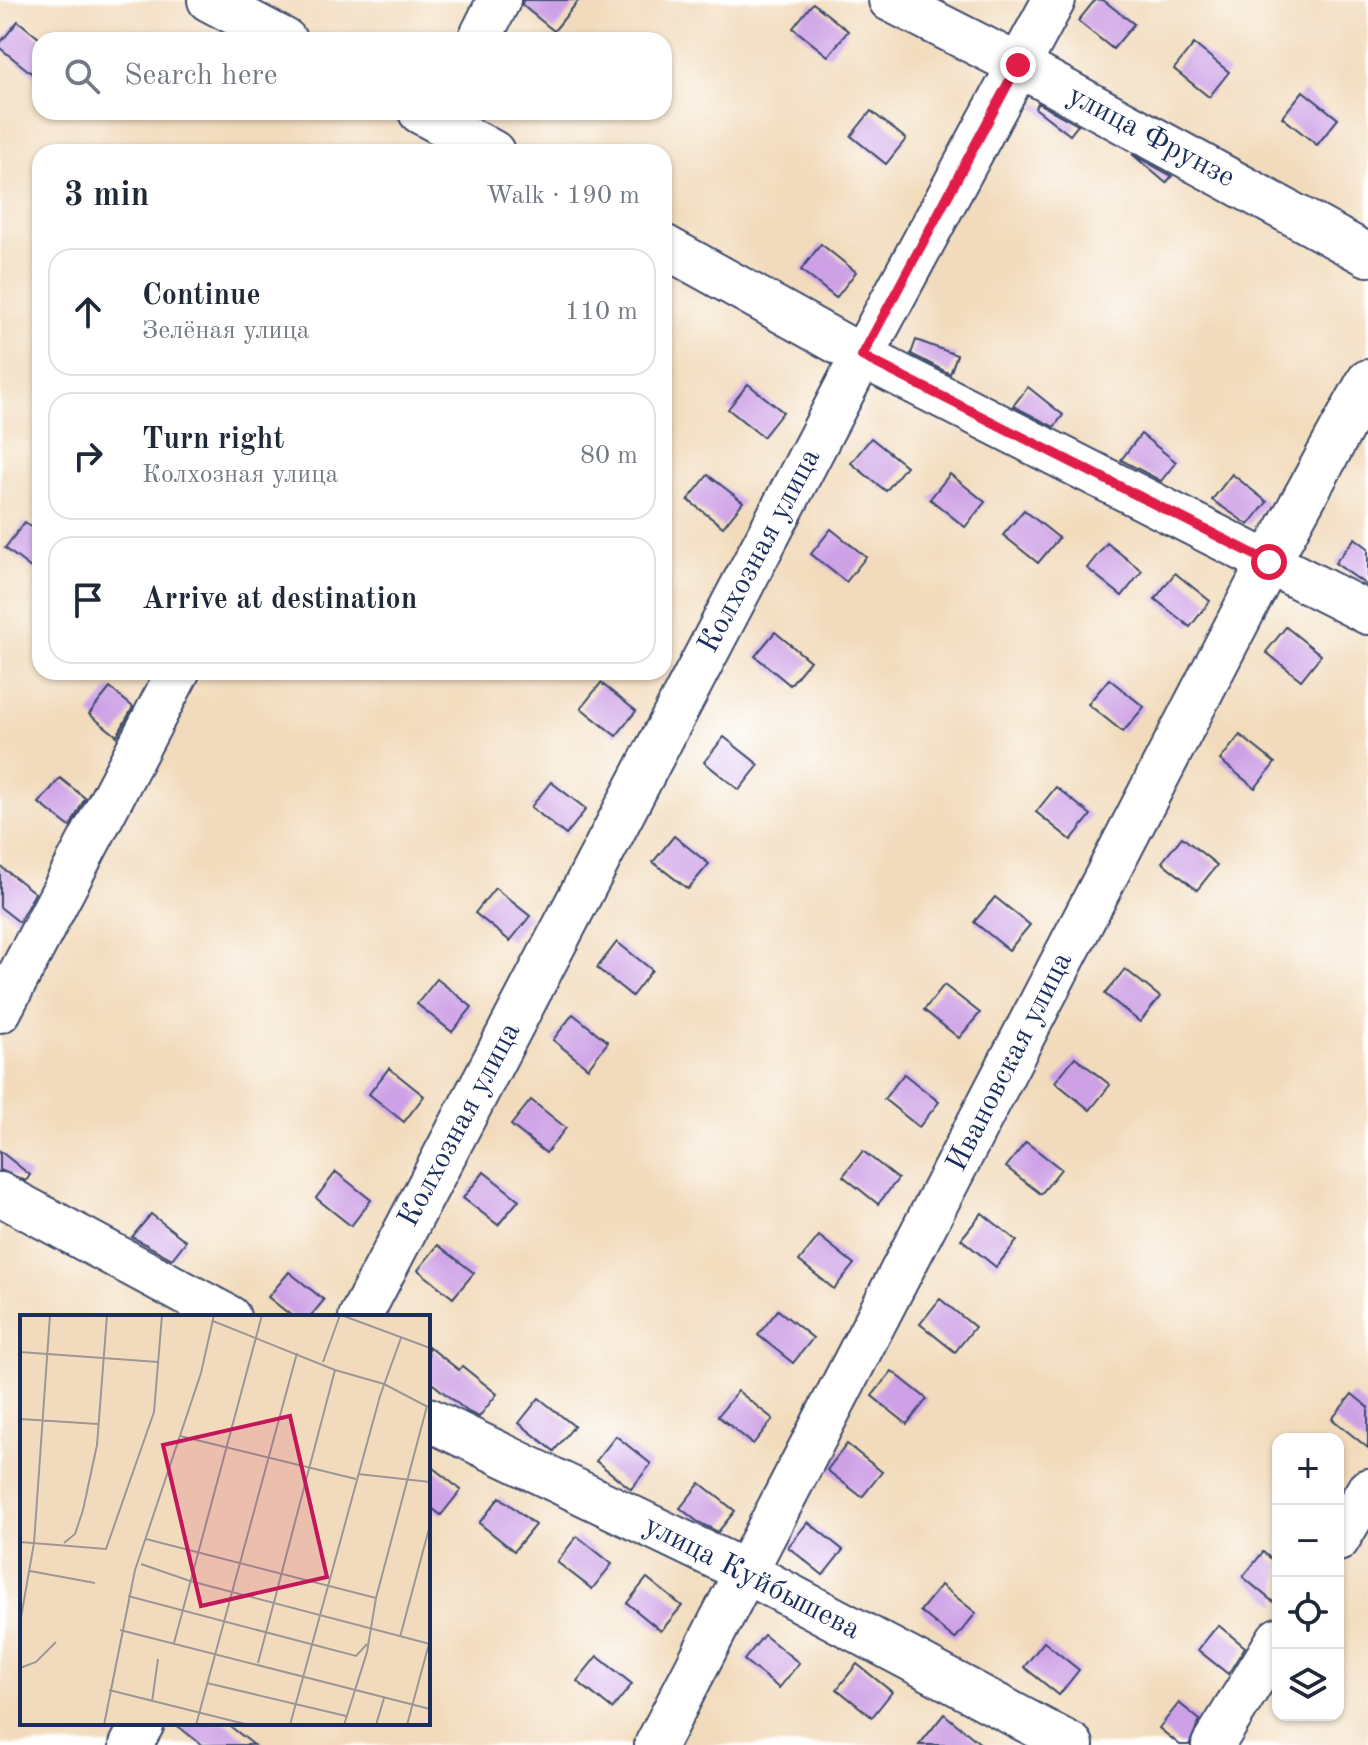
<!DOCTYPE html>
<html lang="en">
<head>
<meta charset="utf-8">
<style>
  :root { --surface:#fff; --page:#f2f2f3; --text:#1f2937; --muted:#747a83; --line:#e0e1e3 }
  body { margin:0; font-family:"Old Standard TT",serif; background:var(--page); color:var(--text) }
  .controls { position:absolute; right:24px; bottom:24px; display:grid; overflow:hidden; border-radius:16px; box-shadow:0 2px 6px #0004 }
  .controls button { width:72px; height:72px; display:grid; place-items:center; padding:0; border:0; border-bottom:2px solid var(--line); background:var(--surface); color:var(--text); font:40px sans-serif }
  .stop { position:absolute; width:24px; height:24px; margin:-18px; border:6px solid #e11d48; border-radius:50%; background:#fff }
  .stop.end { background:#e11d48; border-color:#fff; box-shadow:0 2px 8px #0008 }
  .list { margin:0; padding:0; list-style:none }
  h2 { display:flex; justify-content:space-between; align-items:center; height:104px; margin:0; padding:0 32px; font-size:34px }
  h2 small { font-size:26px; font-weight:400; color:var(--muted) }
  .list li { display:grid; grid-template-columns:52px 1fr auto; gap:24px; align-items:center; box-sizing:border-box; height:128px; margin:0 16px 16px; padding:0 16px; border:2px solid var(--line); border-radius:24px }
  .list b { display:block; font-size:30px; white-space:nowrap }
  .list p { margin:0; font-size:26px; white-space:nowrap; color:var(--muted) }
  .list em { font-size:26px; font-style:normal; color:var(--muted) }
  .icon { flex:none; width:44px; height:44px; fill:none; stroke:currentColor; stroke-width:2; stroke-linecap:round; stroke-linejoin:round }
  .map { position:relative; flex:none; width:1368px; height:1745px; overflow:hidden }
  .search { position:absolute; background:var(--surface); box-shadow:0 2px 6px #0004; left:32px; top:32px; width:640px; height:88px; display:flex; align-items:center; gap:20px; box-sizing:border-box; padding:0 28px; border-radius:24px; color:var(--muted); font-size:30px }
  .panel { position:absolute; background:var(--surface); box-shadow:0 2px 6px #0004; left:32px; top:144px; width:640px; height:536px; border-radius:24px }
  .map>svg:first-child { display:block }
  .building { fill:#cea1e6 }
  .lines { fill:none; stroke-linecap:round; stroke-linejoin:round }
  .minor-casing { stroke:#3b496c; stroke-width:46 }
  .minor { stroke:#fff; stroke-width:42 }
  .route { stroke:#e11d48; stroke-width:10 }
  .labels { text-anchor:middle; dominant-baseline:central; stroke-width:6; stroke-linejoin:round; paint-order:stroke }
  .street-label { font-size:30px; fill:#1b2f5e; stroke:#fff }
  .inset-road { fill:none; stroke:#9c9696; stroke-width:2 }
  .view { fill:#c2185b; fill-opacity:0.15; stroke:#c2185b; stroke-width:4 }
  .inset-edge { fill:none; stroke:#1b2f5e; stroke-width:4 }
</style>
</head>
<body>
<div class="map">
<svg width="1368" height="1745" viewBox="0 0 1368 1745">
  <rect width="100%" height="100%" fill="#fff"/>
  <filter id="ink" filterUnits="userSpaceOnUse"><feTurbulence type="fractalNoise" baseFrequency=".0125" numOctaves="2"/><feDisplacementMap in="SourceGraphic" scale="16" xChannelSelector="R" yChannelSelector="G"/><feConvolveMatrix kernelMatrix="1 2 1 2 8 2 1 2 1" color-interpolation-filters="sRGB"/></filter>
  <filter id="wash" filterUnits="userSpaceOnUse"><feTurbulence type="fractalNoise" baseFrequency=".006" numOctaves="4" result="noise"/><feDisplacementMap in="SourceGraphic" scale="32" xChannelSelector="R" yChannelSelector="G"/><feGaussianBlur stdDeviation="1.8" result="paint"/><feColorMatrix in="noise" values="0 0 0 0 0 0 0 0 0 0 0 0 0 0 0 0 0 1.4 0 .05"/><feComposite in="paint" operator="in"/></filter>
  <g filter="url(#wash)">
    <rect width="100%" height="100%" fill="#f2dbbc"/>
    <g id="blocks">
      <g class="building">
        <polygon points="523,0 579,0 554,31 522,5"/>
        <polygon points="1095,0 1103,0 1134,24 1113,49 1078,21"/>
        <polygon points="813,3 848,31 828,56 793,28"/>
        <polygon points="18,21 40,39 40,80 0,48 0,43"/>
        <polygon points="1194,44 1229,72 1209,97 1174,69"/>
        <polygon points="1303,91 1338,119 1317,145 1282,117"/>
        <polygon points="1038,103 1078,125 1070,135 1035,108"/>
        <polygon points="871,111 906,139 886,164 851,136"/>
        <polygon points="1132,154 1172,176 1166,183"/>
        <polygon points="821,244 856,272 836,298 801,270"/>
        <polygon points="916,340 957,355 950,374 911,354"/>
        <polygon points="748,384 783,412 763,437 728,409"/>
        <polygon points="1028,387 1063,415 1054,427 1013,406"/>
        <polygon points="1141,434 1176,462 1161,481 1121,460"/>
        <polygon points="871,438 906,466 886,491 851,463"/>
        <polygon points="950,474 985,502 965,527 930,499"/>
        <polygon points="1232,474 1267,502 1249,525 1212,500"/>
        <polygon points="708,475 743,502 723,527 688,500"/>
        <polygon points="1024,510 1059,538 1038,563 1003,535"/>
        <polygon points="25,522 40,534 40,575 5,548"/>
        <polygon points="831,529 866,557 846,582 811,554"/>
        <polygon points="1355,538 1368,548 1368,586 1335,563"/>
        <polygon points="1107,543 1142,571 1122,596 1087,568"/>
        <polygon points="1175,573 1210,601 1190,627 1155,599"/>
        <polygon points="1286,627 1321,655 1301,680 1266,652"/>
        <polygon points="775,632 810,661 790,685 755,656"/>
        <polygon points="1109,679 1144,707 1123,732 1088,704"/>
        <polygon points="601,683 636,711 616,736 581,708"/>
        <polygon points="110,688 133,707 117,736 89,714"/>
        <polygon points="1240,735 1275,763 1255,788 1220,760"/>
        <polygon points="724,737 759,765 739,790 704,762"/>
        <polygon points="60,778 85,798 70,827 39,803"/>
        <polygon points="551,782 586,809 566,835 531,807"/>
        <polygon points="1056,787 1091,815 1071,840 1036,812"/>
        <polygon points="674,836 709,864 688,889 653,862"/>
        <polygon points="1182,837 1217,865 1197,890 1162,862"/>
        <polygon points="0,866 35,893 19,922 0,907"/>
        <polygon points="495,888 530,916 510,941 475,913"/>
        <polygon points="995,897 1030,925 1009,950 974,922"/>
        <polygon points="617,942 652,970 632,996 597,968"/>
        <polygon points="1125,969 1160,997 1140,1022 1105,994"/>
        <polygon points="437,979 472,1007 452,1032 417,1004"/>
        <polygon points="944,985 980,1013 959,1038 924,1010"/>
        <polygon points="573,1014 608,1042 588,1068 553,1040"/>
        <polygon points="1075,1057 1110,1085 1090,1110 1055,1082"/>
        <polygon points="389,1068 424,1096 404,1122 369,1094"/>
        <polygon points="904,1074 939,1102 919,1127 884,1099"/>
        <polygon points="531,1100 566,1128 546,1153 511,1125"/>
        <polygon points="1026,1142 1061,1169 1041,1194 1006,1167"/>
        <polygon points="0,1151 30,1175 26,1181 0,1170"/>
        <polygon points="863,1151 898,1179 878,1204 843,1176"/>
        <polygon points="336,1172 371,1200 351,1226 316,1198"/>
        <polygon points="484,1172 519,1200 498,1225 463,1198"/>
        <polygon points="982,1213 1017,1241 996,1267 961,1239"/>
        <polygon points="151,1214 186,1241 172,1259 132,1237"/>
        <polygon points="819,1236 854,1264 834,1289 799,1261"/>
        <polygon points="438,1245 474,1273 453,1298 418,1270"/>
        <polygon points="289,1272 324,1300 310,1317 293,1317 268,1297"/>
        <polygon points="940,1299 975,1327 955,1352 920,1324"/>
        <polygon points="778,1310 813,1338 793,1363 758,1335"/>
        <polygon points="428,1346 459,1370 462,1366 497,1394 479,1417 468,1412 428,1380"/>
        <polygon points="892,1371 927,1399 907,1424 872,1396"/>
        <polygon points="738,1391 773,1419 753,1444 718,1416"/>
        <polygon points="1352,1394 1368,1407 1368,1448 1332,1419"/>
        <polygon points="539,1398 574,1426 554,1451 519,1423"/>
        <polygon points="616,1436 651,1464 631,1489 596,1461"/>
        <polygon points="847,1444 882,1472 862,1497 827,1470"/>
        <polygon points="428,1464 461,1490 441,1515 428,1505"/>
        <polygon points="700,1483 735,1511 718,1532 698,1522 680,1508"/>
        <polygon points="500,1497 535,1525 514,1551 479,1523"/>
        <polygon points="808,1522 843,1550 823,1575 788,1547"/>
        <polygon points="577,1536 612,1564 592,1589 557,1562"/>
        <polygon points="1263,1552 1278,1565 1278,1606 1243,1577"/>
        <polygon points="647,1578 682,1606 661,1631 627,1603"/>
        <polygon points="941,1585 976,1613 955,1639 920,1611"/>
        <polygon points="1218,1625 1245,1647 1228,1674 1198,1650"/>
        <polygon points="764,1635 799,1663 779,1688 744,1660"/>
        <polygon points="1044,1642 1079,1670 1059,1695 1024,1667"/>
        <polygon points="597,1656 632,1684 612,1709 577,1681"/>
        <polygon points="857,1664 892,1692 872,1717 837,1689"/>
        <polygon points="1179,1703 1200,1720 1189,1745 1180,1745 1159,1728"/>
        <polygon points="944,1714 982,1745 919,1745"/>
        <polygon points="174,1723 226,1723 254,1745 202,1745"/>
      </g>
    </g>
  </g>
  <g filter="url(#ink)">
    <use href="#blocks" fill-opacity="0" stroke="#3b496c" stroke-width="2"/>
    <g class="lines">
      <g class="minor-casing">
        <g id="minor">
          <polyline points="209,0 285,40"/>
          <polyline points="890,0 1018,65 1368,255"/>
          <polyline points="479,40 499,0"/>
          <polyline points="420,112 493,152"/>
          <polyline points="664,246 862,356 1368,613"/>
          <polyline points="0,1011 178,672"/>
          <polyline points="0,1194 229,1317"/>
          <polyline points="360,1317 862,356 1054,0"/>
          <polyline points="428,1419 746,1572 1072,1745"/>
          <polyline points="1338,1540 1368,1490"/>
          <polyline points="131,1745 143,1723"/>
          <polyline points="656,1745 1269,562 1368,381"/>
          <polyline points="1213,1745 1278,1639"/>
        </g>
      </g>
      <use href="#minor" class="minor"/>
    </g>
  </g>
  <g class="lines" filter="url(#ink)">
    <polyline class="route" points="1018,65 862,356 1269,562"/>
  </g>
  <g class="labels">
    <g class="street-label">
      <text transform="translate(1151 137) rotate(28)">улица Фрунзе</text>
      <text transform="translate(760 551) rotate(-62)">Колхозная улица</text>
      <text transform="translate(1010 1062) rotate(-63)">Ивановская улица</text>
      <text transform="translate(460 1125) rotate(-62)">Колхозная улица</text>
      <text transform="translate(752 1578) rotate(27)">улица Куйбышева</text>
    </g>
  </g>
  <g transform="translate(20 1315)">
    <rect width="410" height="410" fill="#f2dbbc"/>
    <path class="inset-road" d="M321,0L410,33M193,6L315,55L364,69L408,92M0,37L138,47M303,47L320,0M0,104L78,109M160,121L336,164M338,159L410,167M126,224L356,283M0,227L86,234L134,97L142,0M44,228L55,219L63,195L77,130L87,0M121,249L170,266L410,329M10,256L75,268M108,281L336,341L347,329M0,308L14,228L30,0M100,315L410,394M380,322L410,210M154,328L242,0M238,348L315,55M0,353L16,347L36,327M187,368L326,401M89,375L229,410M132,387L138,344M84,410L115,255L181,58L194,0M176,410L277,38M270,410L360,81L381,23M324,410L347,337L356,283L407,91M356,410L364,383M387,410L410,325"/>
    <path class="view" d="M270,101L307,262L181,291L143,130Z"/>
    <rect width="410" height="410" class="inset-edge"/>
  </g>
</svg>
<div class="controls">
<button>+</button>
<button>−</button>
<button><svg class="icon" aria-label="locate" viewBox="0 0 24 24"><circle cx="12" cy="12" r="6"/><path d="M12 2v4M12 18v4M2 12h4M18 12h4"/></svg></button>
<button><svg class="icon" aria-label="layers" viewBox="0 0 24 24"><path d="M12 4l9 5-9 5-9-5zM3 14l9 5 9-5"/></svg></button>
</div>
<div class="stop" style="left:1269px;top:562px"></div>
<div class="stop end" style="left:1018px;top:65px"></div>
<div class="search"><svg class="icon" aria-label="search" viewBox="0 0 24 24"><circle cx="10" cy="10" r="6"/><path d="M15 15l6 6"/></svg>Search here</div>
<section class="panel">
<h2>3 min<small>Walk · 190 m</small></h2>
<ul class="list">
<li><svg class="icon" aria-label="ahead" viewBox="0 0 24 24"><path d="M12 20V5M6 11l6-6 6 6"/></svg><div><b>Continue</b><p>Зелёная улица</p></div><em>110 m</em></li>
<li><svg class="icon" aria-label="right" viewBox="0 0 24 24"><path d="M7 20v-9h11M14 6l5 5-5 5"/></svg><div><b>Turn right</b><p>Колхозная улица</p></div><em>80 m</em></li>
<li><svg class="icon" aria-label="arrive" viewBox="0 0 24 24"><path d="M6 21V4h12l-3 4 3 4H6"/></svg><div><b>Arrive at destination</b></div></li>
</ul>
</section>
</div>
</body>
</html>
